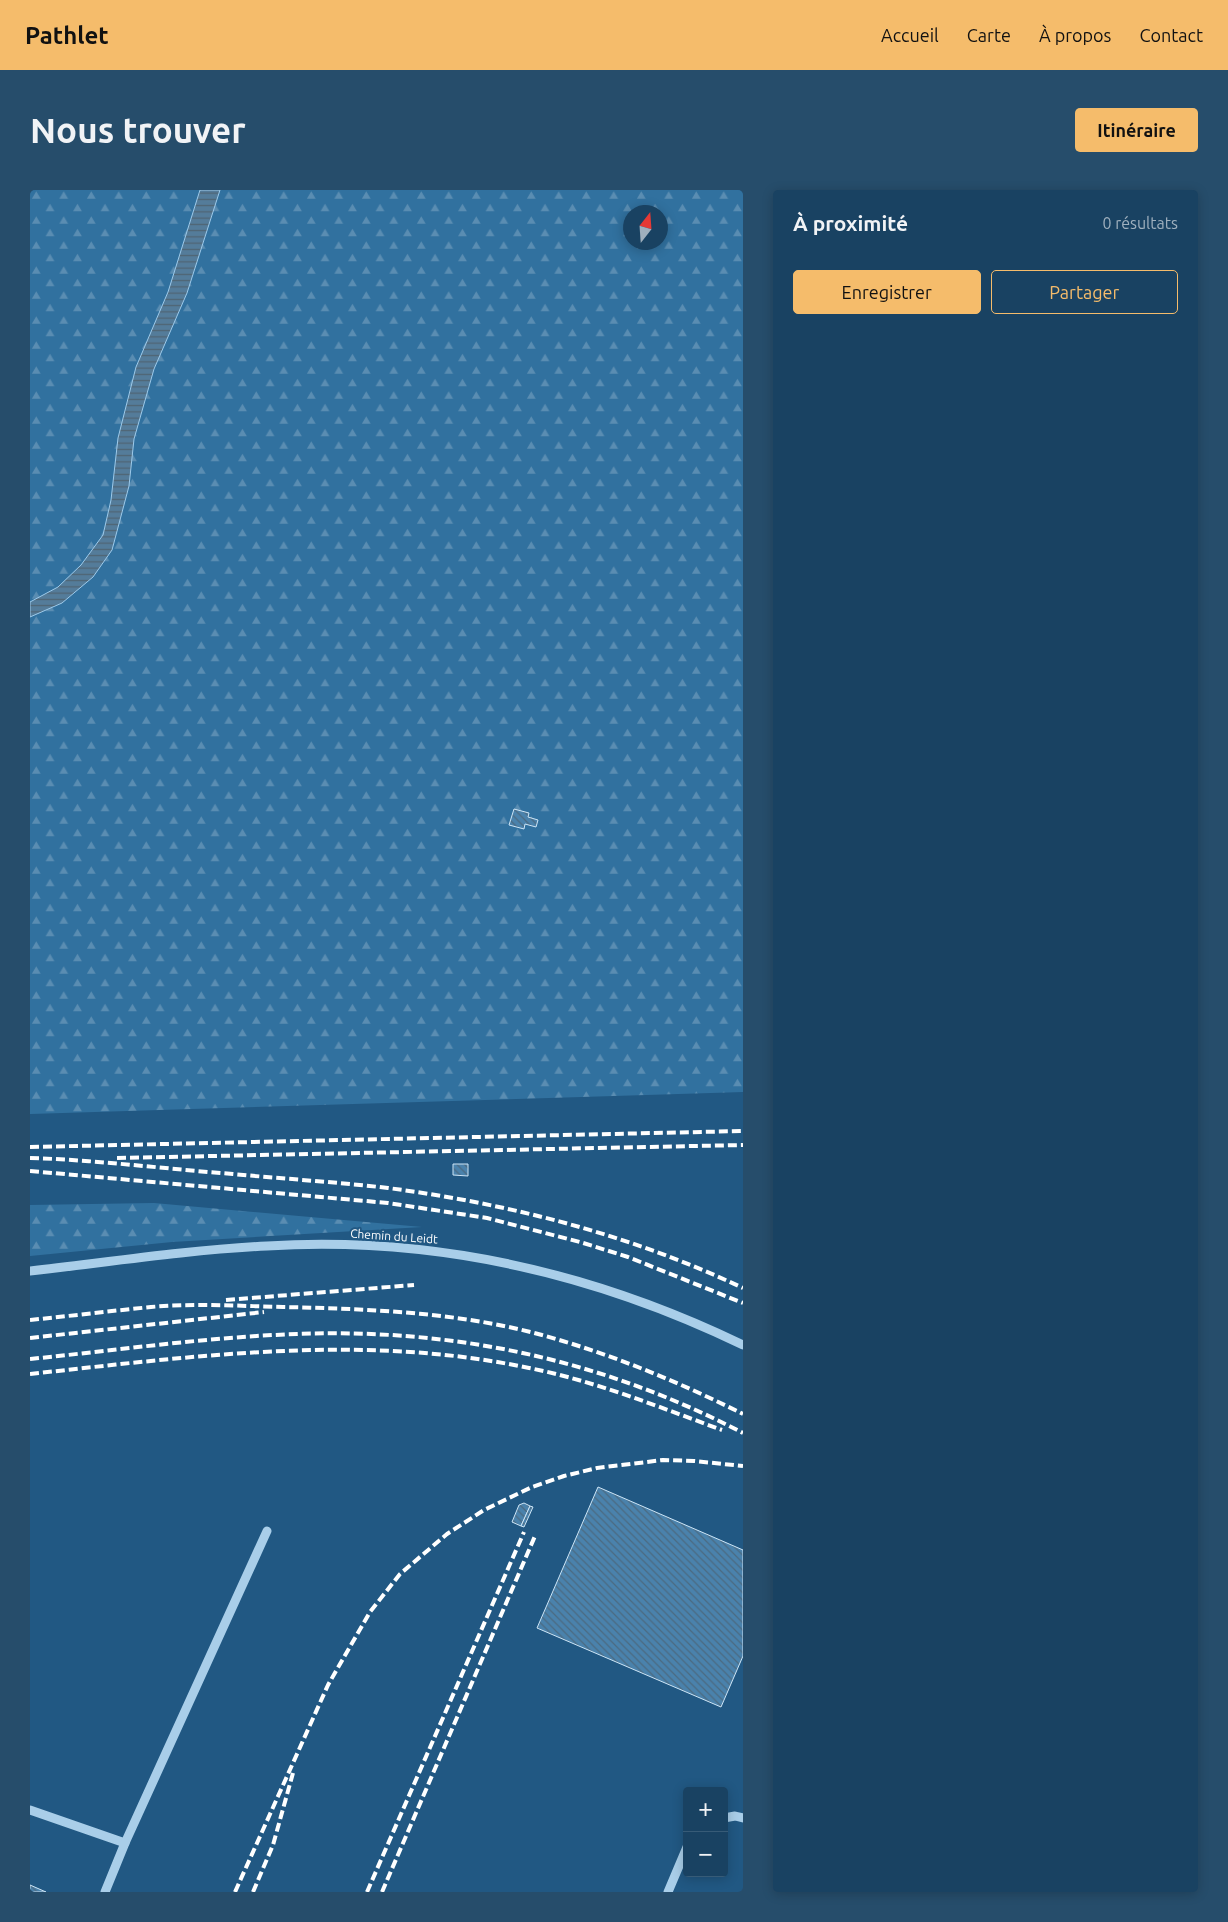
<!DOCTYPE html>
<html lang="fr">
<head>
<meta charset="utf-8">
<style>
  :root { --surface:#194262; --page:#264d6b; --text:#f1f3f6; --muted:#9fb0be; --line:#375b77; --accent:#f5bc6b }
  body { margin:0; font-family:Ubuntu,sans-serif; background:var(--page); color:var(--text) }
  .controls { position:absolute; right:15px; bottom:15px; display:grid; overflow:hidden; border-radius:5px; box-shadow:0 2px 12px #0003 }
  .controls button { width:45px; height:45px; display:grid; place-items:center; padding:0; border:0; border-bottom:1px solid var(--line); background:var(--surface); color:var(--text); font:25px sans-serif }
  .compass { position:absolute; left:593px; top:15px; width:45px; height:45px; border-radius:50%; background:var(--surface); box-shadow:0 2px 12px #0003; rotate:17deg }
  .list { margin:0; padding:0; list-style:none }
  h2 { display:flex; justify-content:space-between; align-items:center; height:65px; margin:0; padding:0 20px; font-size:21px }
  h2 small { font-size:16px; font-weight:400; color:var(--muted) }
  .actions { display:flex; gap:10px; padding:15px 20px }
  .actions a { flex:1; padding:11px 0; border:1px solid var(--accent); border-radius:5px; text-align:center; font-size:18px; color:var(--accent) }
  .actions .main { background:var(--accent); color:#111 }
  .map { position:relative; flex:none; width:713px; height:1702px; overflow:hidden; border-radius:5px }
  header { display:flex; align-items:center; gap:30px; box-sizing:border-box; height:70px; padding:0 25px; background:var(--accent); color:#111 }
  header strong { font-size:24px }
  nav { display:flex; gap:28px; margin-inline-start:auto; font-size:18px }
  .intro { display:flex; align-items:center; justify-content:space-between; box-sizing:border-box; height:120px; padding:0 30px }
  h1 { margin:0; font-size:35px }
  .button { padding:12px 22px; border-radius:5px; background:var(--accent); color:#111; font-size:18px; font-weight:700 }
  main { display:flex; gap:30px; padding:0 30px }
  aside { flex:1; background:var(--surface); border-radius:5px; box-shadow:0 2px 12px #0003 }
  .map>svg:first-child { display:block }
  .forest { fill:url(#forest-firs); fill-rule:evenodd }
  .water { fill:url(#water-rules); stroke:#9dcaea }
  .building { fill:url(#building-back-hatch); stroke:#cde5f6 }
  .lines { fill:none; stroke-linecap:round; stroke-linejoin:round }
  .minor { stroke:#a9cee9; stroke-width:9 }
  .rail { stroke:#fff; stroke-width:4; stroke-dasharray:9 4; stroke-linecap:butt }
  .labels { text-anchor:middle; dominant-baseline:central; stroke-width:4; stroke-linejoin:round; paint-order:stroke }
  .street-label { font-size:12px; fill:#fff; stroke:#215883 }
</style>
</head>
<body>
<header>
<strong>Pathlet</strong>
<nav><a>Accueil</a><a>Carte</a><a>À propos</a><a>Contact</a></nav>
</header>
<div class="intro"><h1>Nous trouver</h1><a class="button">Itinéraire</a></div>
<main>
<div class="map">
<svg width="713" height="1702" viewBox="0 0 713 1702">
  <defs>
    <pattern id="forest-firs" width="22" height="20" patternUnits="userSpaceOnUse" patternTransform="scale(1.25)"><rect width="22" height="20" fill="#31719f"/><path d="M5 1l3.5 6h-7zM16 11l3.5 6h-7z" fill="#5a8db2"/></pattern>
    <pattern id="water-rules" width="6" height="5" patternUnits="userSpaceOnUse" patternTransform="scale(1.25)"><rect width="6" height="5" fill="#547c9a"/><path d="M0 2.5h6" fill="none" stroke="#506473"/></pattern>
    <pattern id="building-back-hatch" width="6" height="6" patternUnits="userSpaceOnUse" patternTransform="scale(1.25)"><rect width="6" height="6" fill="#4a82ac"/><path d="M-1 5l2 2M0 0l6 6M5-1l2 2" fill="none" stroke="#4b6a81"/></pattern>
  </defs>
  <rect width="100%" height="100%" fill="#215883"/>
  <g class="forest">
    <path d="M0,0H713V902L0,924ZM600,22H630V52H600Z"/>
    <polygon points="124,1013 392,1037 142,1052 0,1066 0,1015"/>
  </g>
  <polygon class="water" points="170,0 190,0 157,103 124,179 104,249 99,296 82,360 63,387 32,413 0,427 0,412 28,397 51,375 73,345 81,310 88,248 106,177 138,102"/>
  <g class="building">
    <polygon points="484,619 499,623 498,627 508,630 506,637 495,634 494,639 479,635"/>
    <polygon points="423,974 438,974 438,986 423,985"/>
    <polygon points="568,1297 713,1360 713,1466 691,1517 507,1438"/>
    <polygon points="494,1313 500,1316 491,1336 482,1332 489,1315"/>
    <polygon points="500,1316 503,1317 494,1337 491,1336"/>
    <polygon points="0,1695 16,1702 0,1702"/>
  </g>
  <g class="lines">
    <g class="minor">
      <path d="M0,1081C79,1072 158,1060 237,1056C403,1046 564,1083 713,1155"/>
      <polyline points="0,1620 95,1653 237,1341"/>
      <polyline points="694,1628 705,1626 713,1628"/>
      <polyline points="75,1702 95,1653"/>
      <polyline points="638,1702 657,1657"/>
    </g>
    <g class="rail">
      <polyline points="0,957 713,941"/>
      <path d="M0,968C68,970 136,979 203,984C255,989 307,992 358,998C480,1014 601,1045 713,1098"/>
      <polyline points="87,968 713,955"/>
      <polyline points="0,981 358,1013 457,1028 550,1052 598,1067 713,1113"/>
      <polyline points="196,1110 384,1095"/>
      <path d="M0,1130C40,1126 80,1121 121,1117C165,1113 209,1116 253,1117C340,1119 427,1122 512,1145C581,1164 649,1192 713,1224"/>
      <polyline points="0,1148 234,1122"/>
      <path d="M0,1169C89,1160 178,1147 267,1144C425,1138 573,1170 713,1243"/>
      <path d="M0,1184C166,1166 333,1143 499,1178C565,1191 629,1217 692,1240"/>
      <polyline points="205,1702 298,1495 340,1422 370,1384 417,1344 454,1320 502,1297 534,1286 567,1278 633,1270 664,1271 713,1276"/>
      <polyline points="223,1702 243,1655 263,1583"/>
      <polyline points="337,1702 494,1342"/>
      <polyline points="352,1702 505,1346"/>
    </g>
  </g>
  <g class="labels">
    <g class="street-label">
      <text transform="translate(364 1046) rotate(4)">Chemin du Leidt</text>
    </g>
  </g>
</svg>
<div class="controls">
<button>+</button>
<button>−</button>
</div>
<svg class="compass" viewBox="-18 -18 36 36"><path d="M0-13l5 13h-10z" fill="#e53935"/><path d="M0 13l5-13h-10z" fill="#9fb0be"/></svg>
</div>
<aside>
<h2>À proximité<small>0 résultats</small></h2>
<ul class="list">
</ul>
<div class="actions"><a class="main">Enregistrer</a><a>Partager</a></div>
</aside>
</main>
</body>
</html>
